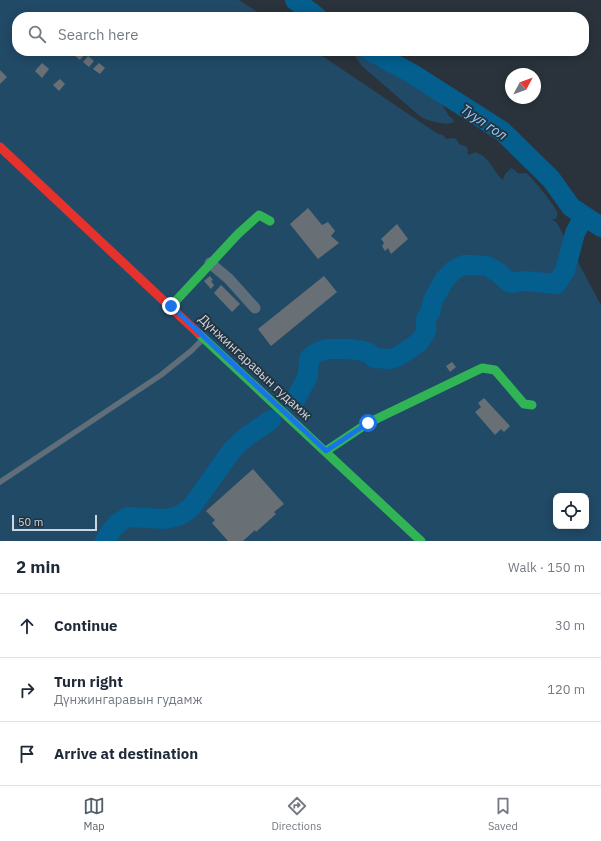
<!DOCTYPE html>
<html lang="en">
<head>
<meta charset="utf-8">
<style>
  :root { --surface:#fff; --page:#f2f2f3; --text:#1f2937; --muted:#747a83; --line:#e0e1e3; --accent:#535d68 }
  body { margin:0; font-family:"IBM Plex Sans",sans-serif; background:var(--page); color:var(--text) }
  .controls { position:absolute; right:12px; bottom:12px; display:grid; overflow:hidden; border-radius:8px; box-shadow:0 2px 10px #0003 }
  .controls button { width:36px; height:36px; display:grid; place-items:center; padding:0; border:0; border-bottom:1px solid var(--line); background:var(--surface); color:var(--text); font:20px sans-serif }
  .compass { position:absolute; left:505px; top:68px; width:36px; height:36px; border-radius:50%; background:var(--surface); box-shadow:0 2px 10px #0003; rotate:49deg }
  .scale { position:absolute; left:12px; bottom:10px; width:85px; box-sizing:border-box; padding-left:4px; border:2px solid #ccd6de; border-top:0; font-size:11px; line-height:14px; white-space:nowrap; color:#ccd6de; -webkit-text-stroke:3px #243441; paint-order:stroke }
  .stop { position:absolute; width:12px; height:12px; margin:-9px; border:3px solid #1a73e8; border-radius:50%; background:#fff }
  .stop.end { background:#1a73e8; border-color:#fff; box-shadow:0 1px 4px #0008 }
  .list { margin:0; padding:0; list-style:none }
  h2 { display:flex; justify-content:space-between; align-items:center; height:52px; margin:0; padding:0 16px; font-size:17px }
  h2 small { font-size:13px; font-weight:400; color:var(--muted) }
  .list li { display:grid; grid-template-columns:26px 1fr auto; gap:12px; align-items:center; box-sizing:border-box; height:64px; padding:0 16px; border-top:1px solid var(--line) }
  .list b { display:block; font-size:15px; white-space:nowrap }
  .list p { margin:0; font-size:13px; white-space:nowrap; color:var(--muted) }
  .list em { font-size:13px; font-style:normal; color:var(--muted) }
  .icon { flex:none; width:22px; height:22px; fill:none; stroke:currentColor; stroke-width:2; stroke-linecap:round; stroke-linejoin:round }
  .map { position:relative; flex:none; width:601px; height:541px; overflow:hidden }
  .search { position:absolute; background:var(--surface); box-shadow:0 2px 10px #0003; left:12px; right:12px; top:12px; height:44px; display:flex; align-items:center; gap:10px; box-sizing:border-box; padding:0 14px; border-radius:16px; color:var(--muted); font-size:15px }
  .sheet { height:244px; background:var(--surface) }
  nav { display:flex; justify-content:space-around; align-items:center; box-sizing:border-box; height:56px; border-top:1px solid var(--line); background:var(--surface); font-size:11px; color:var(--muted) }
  nav a { display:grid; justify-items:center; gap:2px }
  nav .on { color:var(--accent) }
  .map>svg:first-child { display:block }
  .green { fill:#214a67; fill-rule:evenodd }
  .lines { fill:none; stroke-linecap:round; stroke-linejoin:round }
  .river { stroke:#045e8e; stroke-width:20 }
  .building { fill:#687076 }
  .lane { stroke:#606e7a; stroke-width:5.5 }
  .street { stroke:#606e7a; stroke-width:11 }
  .fast { stroke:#30b455; stroke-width:9 }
  .jam { stroke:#e5322d; stroke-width:9 }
  .route { stroke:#1a73e8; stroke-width:5 }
  .labels { text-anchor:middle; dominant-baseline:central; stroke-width:4; stroke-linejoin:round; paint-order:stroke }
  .street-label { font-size:13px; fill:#ccd6de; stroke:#243441 }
  .water-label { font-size:14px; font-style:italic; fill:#95cefa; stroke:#243441 }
</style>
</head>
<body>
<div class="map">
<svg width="601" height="541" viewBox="0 0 601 541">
  <rect width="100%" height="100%" fill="#2a333b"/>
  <g class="green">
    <path d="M0,0H239L265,17H17V51H315L438,134L443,135L446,139L454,138L457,140L459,144L467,147L468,151L467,153L470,155L475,152C490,156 493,172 503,180L505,174L511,168L516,171L517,173C520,174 524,173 526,173C530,175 556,207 557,212C558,215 557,216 556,219H552L557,223L601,305V541H0ZM556,496H586V526H556Z"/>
    <path d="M357,54L368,59L376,66L406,78L434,97L442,104L449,116L453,119L454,122C446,126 428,121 421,117L362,66L355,56Z"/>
  </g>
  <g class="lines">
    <g class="river">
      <polyline points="295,0 317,17"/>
      <polyline points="370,51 411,73 502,131 551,179 571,207 601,227"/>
      <polyline points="294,402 308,376 309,359 314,354 326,349 350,349 363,351 369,353 374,358 390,359 399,356 418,343 424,335 426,331 426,319 431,310 433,300 445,279 454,270 464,265 474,265 487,266 499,273 507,281 511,283 525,281 556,284 565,271 575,233 584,216"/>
      <polyline points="105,541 111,531 118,523 128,517 165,519 178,516 190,509 232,450 246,437 271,420"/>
    </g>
  </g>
  <g class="building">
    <polygon points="77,51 82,51 85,54 80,60 74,55"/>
    <polygon points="88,56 94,61 89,67 83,62"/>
    <polygon points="42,63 49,69 42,78 35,71"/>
    <polygon points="99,63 105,68 100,74 93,69"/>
    <polygon points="0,70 7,77 0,84"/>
    <polygon points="60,79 65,84 59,91 53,85"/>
    <polygon points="308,208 322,225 328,222 335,231 331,236 339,243 318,259 290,224"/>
    <polygon points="397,224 408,239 391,254 388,248 385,251 382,246 384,243 381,239"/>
    <polygon points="210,276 213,280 211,281 214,285 211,289 204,281"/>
    <polygon points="324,276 337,292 271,346 258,329"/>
    <polygon points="221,285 240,304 232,312 214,293"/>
    <polygon points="452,362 456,367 450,372 446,366"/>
    <polygon points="484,398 510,426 504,432 501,429 495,435 475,412 481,407 478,403"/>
    <polygon points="253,469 284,504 274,512 276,514 256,532 255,530 243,541 228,541 212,523 215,520 206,511"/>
  </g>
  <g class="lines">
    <polyline class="lane" points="0,482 161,375 191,351 203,339"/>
    <polyline class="street" points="210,263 229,279 255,308"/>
    <g class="fast">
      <polyline points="171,306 238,234 259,215 270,221"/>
      <polyline points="198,333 421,541"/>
      <polyline points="326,451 368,423 482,368 495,370 524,404 532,405"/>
    </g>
    <polyline class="jam" points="0,147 198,333"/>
  </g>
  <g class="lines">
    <polyline class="route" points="171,306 326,451 368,423"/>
  </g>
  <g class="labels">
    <g class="street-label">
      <text transform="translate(255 367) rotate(43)">Дүнжингаравын гудамж</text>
    </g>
    <g class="water-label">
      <text transform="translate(484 122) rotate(34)">Туул гол</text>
    </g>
  </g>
</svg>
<div class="controls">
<button><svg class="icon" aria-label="locate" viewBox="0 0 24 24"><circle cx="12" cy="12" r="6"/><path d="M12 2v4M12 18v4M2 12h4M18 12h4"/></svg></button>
</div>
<svg class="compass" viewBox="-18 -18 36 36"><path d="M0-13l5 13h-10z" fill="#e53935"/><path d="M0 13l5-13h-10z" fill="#747a83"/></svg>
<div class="scale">50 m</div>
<div class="stop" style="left:368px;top:423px"></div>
<div class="stop end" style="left:171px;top:306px"></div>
<div class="search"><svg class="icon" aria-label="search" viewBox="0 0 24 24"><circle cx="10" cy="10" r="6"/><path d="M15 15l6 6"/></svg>Search here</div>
</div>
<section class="sheet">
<h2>2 min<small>Walk · 150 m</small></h2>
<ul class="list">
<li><svg class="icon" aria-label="ahead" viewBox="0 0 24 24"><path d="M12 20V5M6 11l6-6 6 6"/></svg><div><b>Continue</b></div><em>30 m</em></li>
<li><svg class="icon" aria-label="right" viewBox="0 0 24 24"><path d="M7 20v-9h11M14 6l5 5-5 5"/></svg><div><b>Turn right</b><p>Дүнжингаравын гудамж</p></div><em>120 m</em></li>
<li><svg class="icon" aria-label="arrive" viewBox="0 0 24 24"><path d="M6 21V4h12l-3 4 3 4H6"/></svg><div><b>Arrive at destination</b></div></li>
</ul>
</section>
<nav>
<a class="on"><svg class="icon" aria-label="map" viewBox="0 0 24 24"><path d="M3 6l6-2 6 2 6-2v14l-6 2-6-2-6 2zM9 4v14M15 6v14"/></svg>Map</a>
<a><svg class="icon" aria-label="directions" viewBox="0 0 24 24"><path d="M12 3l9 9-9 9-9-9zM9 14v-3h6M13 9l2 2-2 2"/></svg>Directions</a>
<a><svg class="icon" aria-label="saved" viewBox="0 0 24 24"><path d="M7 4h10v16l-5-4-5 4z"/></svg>Saved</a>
</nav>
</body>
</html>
